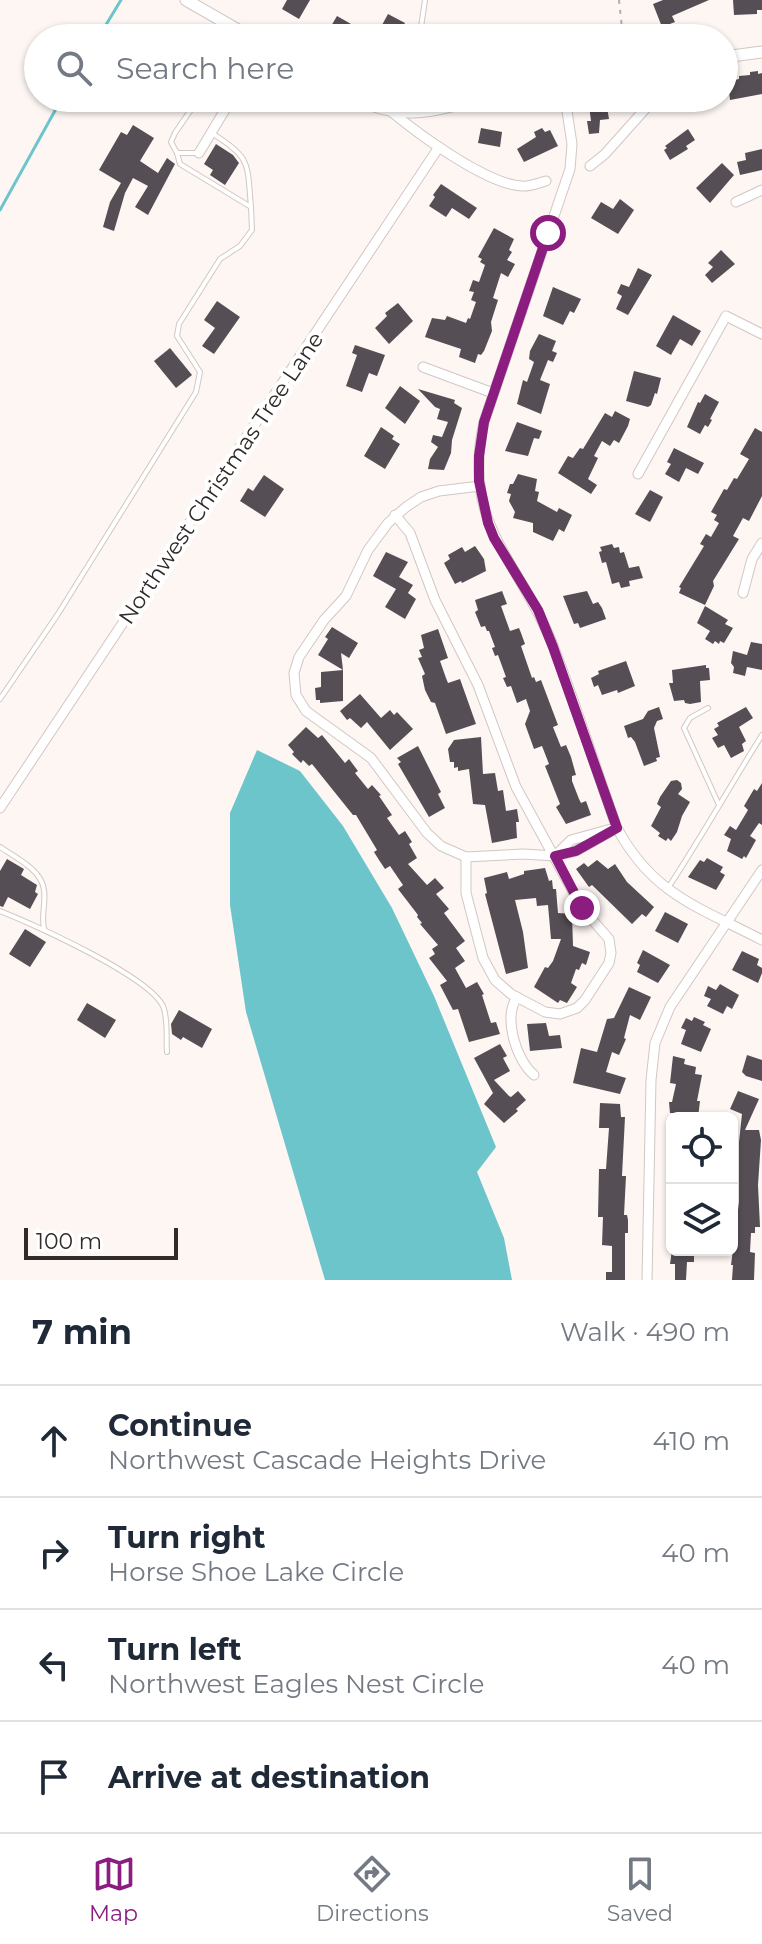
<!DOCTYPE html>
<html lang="en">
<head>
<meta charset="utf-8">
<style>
  :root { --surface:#fff; --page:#f2f2f3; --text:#1f2937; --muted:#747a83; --line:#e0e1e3; --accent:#8b1d81 }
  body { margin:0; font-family:Montserrat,sans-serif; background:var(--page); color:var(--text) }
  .controls { position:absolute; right:24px; bottom:24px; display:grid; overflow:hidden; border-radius:12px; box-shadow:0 2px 6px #0004 }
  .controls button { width:72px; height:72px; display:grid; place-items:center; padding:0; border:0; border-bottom:2px solid var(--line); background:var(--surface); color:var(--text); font:40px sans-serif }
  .scale { position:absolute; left:24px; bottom:20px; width:154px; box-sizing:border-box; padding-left:8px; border:4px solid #302b29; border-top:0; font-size:22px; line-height:28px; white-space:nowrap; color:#302b29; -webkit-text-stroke:6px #fff; paint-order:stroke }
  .stop { position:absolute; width:24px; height:24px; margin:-18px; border:6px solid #8b1d81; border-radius:50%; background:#fff }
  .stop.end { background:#8b1d81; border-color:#fff; box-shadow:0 2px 8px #0008 }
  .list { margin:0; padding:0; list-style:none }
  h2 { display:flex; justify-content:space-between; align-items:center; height:104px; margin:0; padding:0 32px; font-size:34px }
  h2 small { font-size:26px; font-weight:400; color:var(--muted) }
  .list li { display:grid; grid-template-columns:52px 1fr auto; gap:24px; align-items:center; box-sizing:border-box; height:112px; padding:0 32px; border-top:2px solid var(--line) }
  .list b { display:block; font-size:30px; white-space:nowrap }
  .list p { margin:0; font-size:26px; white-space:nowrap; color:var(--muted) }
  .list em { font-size:26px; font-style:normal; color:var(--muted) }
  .icon { flex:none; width:44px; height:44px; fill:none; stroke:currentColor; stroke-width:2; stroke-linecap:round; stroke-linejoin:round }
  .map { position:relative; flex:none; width:762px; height:1280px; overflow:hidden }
  .search { position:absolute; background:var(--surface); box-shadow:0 2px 6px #0004; left:24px; right:24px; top:24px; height:88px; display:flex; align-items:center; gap:20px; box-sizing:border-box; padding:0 28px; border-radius:44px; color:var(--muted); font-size:30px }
  .sheet { height:552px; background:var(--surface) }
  nav { display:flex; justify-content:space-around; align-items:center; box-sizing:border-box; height:112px; border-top:2px solid var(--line); background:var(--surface); font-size:22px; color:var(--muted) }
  nav a { display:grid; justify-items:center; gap:4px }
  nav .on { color:var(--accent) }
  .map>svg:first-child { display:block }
  .water { fill:#6dc5cc }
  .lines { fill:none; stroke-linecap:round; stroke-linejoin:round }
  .stream { stroke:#6dc5cc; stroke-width:3 }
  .building { fill:#564e55 }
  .service-casing { stroke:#d2c7c2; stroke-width:6 }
  .minor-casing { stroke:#d2c7c2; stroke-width:11 }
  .tertiary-casing { stroke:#d2c7c2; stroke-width:13 }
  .path { stroke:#b4aeab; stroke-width:2; stroke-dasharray:4 6; stroke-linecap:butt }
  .service { stroke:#fff; stroke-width:4 }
  .minor { stroke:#fff; stroke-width:9 }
  .tertiary { stroke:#fff; stroke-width:11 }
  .route { stroke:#8b1d81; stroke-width:10 }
  .labels { text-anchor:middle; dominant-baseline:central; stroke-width:8; stroke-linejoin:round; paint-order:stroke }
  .street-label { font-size:22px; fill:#302b29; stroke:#fff }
</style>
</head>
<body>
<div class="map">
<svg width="762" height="1280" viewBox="0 0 762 1280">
  <rect width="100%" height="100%" fill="#fdf6f3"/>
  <polygon class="water" points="257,750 300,771 343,826 392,908 434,996 496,1147 477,1172 504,1238 512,1280 325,1280 246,1012 230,905 230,813"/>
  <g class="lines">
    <g class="stream">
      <polyline points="98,38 121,0"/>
      <polyline points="0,210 62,98"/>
    </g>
  </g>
  <g class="building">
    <polygon points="287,0 310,0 299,19 282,9"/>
    <polygon points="663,0 709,0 672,16 675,22 662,27 653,4"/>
    <polygon points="733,0 762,0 762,10 757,10 757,14 734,15"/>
    <polygon points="388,14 405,23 397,38 375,38"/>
    <polygon points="337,16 351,24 348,31 360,38 324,38"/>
    <polygon points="758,71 758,74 762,73 762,94 730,100 729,91 726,92 724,82 739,79 739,76 750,75 750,72"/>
    <polygon points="588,98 615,98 616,106 607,107 609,119 600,120 599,133 589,134 587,121 591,121"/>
    <polygon points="133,125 154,138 140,161 158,173 167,158 175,164 148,215 135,207 148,186 133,178 125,193 114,231 103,227 110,202 121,183 99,170 121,132 127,135"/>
    <polygon points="481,128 502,132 500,147 478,143"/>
    <polygon points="542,128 545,132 550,130 558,146 524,162 517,149 536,137 534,132"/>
    <polygon points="688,129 695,140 686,146 688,149 670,160 664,150 667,148 665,146"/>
    <polygon points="216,144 233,155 239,163 225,185 210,175 213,170 204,164"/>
    <polygon points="762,149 762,170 740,175 737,162 746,160 745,153"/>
    <polygon points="722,163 734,175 710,203 696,188"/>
    <polygon points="441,184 477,208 469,219 452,208 446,217 429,206 435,197 433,195"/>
    <polygon points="620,199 634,210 618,234 591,218 601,202 613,209"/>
    <polygon points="494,228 514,239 509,250 512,252 507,260 515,264 508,277 501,273 493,298 498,300 491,322 492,331 484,351 481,355 478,354 475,363 459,357 461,349 425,337 432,318 445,320 447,316 466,323 468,318 470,319 476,302 471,300 474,292 469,291 473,280 479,282 485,265 480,262 482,259 478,257"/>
    <polygon points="721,250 735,264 712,283 705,275 713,267 708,263"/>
    <polygon points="638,268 652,275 628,315 616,309 622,296 617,293 621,284 629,287"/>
    <polygon points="553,287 581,299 574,313 570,311 563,325 543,316"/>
    <polygon points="217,301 240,317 214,354 202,346 215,328 204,320"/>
    <polygon points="398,303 413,321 389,344 375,328 387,316 385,313"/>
    <polygon points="673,315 701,331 692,346 680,339 671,355 656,346"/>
    <polygon points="539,334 556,341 552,351 557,353 553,362 548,360 540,380 550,384 541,414 517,404 523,380 527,382 534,362 529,359 530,351"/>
    <polygon points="355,345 385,355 377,376 369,373 362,392 346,386 357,355 352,353"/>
    <polygon points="170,348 192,375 176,388 154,361"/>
    <polygon points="634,371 661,378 657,394 655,393 651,405 648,407 626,401"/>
    <polygon points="400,386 420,401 405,424 385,408"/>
    <polygon points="418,389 455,400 454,403 462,408 452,440 451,453 444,470 428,469 430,459 438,447 431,442 433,435 442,437 448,422 437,419 440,409 435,407"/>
    <polygon points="705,394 719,402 710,419 712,420 708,427 705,425 700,434 687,427 698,402 700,403"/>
    <polygon points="615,411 630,419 628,426 619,443 614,440 610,446 602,441 594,456 598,458 588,479 597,485 591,494 558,473 568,456 573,458 580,448 583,449 605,413 612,417"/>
    <polygon points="517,422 542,431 539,439 534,438 528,456 505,451"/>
    <polygon points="381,427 394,436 392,439 400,444 385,469 364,456"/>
    <polygon points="755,428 762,432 762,496 749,521 743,518 733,536 739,539 713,581 714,586 705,605 679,593 681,588 679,587 704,546 700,544 706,534 711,537 719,523 714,520 717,515 711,512 724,489 727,490 734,478 737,479 749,459 740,454"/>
    <polygon points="674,448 704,463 698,474 686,468 679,482 665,474 671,464 667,462"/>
    <polygon points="518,474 537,479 535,491 539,492 537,501 557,512 559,508 572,515 564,532 559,529 553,541 533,532 533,523 513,518 515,512 509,501 511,494 507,493 510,484 513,484"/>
    <polygon points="264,475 284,489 265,517 240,501 248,488 253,491"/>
    <polygon points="650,490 663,497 650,522 635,514"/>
    <polygon points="612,544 614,548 619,547 620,553 624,552 629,568 639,566 643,578 629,581 630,586 621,588 619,582 612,584 606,562 602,563 599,552 602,551 600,547"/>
    <polygon points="475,546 484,559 486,571 462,583 461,581 455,584 444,563 450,559 448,555 462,547 465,552"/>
    <polygon points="386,552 408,562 399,577 413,585 408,593 416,599 405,619 385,607 396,589 373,576"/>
    <polygon points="502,591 507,604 501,606 510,631 519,628 521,633 525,644 521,646 532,678 534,677 536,682 541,680 558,725 553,727 561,747 566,745 571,757 576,775 572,776 572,781 579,799 581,803 586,801 591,815 566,824 556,807 560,804 545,766 549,764 542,746 534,749 525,724 530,711 526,699 517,703 511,686 507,687 503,678 506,677 498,655 495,656 492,648 495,647 489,631 487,631 485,626 481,627 475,612 478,610 475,600"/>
    <polygon points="587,591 593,604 598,602 602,608 606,619 580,628 578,623 574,624 563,596"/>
    <polygon points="705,606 728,620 725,624 733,628 724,643 720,641 719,644 715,641 713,644 705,639 710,631 697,623"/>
    <polygon points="332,627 358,643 349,658 341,653 343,670 318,655 328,639 325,637"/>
    <polygon points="438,629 448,658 440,661 446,678 448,683 460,679 476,724 446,734 435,703 431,702 425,690 422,676 425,674 418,658 422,657 419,650 424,648 421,635"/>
    <polygon points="751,642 762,644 762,670 747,667 745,676 733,673 734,667 731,663 733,651 747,655"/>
    <polygon points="626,661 635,686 618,693 617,690 602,695 598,685 594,687 591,678 599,674 598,671"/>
    <polygon points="706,665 706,668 709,668 710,680 700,681 701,702 690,704 685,703 684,700 674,701 669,683 673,683 672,670"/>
    <polygon points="343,670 343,701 320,703 320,700 316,700 315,688 321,687 321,672"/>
    <polygon points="360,694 381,718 390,710 394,715 397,712 413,729 390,750 367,722 361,728 350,718 347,720 340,711"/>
    <polygon points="659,707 663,719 657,721 654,728 660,757 656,758 657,761 644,766 635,742 631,737 628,738 624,726 643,719 648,711"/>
    <polygon points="746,707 753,718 739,727 746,741 742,744 744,751 731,758 724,745 718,748 712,738 718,735 714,729 719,726 717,723"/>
    <polygon points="306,727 318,738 322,735 345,763 349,759 358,771 355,773 368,789 372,785 381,795 379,796 392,815 387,818 399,835 405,831 412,842 409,844 417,858 408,864 427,885 435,878 444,888 436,894 449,909 444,913 465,941 456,948 465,961 455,968 466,988 477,982 484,994 482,995 491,1023 496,1022 500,1034 469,1042 458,1009 453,1010 440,985 447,981 429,958 435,954 432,949 438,945 420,924 422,923 417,917 418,915 398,889 403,885 390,866 385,869 379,860 374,852 377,850 356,815 353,815 312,764 309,766 303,760 301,763 292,754 294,752 288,745"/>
    <polygon points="481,737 483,774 495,773 498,791 503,790 506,811 517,809 519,822 516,822 517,838 492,843 485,805 473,804 469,769 458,771 458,767 454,768 454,762 450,762 448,749 454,740"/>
    <polygon points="418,746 441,792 438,794 445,808 429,817 398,764 401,762 397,758"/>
    <polygon points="677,780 681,783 682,789 678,794 690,802 682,816 677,832 671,841 668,838 666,841 658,836 660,833 651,826 661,807 657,804 660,797 671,781"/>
    <polygon points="762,783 762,825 759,823 750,836 756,840 746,858 744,856 742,859 727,851 731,839 724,835 730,826 736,830 748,810 744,806 754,789 757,791"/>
    <polygon points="707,858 723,867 720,872 725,875 716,890 688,877 700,860 704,862"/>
    <polygon points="7,859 24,869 21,875 37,885 35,892 38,894 30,909 8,897 3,907 0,906 0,871"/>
    <polygon points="597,860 608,869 615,864 627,882 654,907 646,917 642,914 632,924 592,885 589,887 576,869 584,863 588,867"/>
    <polygon points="545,868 549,881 552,880 553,889 556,889 558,913 572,914 573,946 590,952 586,965 582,963 579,970 576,969 571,983 577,987 567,1003 560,1000 558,1003 534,987 545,967 548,968 553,961 561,939 551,939 548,905 537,906 536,898 515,900 523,932 528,968 506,974 485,894 487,893 484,878 507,872 509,879 524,874 524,871"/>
    <polygon points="665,912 688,924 678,943 655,931"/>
    <polygon points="25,929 46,942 30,967 9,954"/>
    <polygon points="643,950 670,965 658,983 637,972 640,965 637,963"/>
    <polygon points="742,951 759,959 757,965 762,968 762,973 758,983 732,970"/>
    <polygon points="720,984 739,995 732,1009 727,1006 723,1014 707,1006 711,999 704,996 708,986 716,990"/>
    <polygon points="629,987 651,997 640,1020 630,1015 624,1038 626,1039 619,1055 612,1052 606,1072 626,1078 620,1094 573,1083 581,1048 597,1052 607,1019 614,1018"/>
    <polygon points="87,1003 116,1020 105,1038 77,1020"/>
    <polygon points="179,1010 212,1029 202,1048 183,1037 181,1040 172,1034 171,1024"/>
    <polygon points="694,1017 705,1022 703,1025 711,1029 701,1052 681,1044 686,1030 681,1028 686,1018 692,1021"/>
    <polygon points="546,1023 549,1036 560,1035 562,1048 530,1051 527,1024"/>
    <polygon points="500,1044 507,1056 503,1058 510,1071 494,1080 509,1096 511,1097 518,1091 526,1100 516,1109 518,1111 504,1123 484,1104 493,1093 474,1058"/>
    <polygon points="747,1055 762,1060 762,1081 746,1076 742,1072"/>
    <polygon points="673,1056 685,1059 684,1064 696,1067 695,1074 702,1075 697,1101 700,1101 698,1118 674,1118 673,1113 670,1113 669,1102 672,1102 676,1084 670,1083"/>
    <polygon points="738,1091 759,1099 745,1130 759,1130 761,1140 758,1185 760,1227 755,1227 755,1233 751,1233 750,1252 755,1253 754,1280 732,1280 733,1265 731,1265 739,1202 739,1142 742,1114 730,1109"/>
    <polygon points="600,1103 620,1104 621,1117 625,1117 622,1176 626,1176 624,1215 627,1215 628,1220 628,1233 625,1233 625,1280 606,1280 606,1272 612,1272 612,1246 602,1245 603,1217 598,1217 599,1169 606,1169 609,1128 599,1128"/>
    <polygon points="672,1250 694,1250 694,1262 687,1262 686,1280 675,1280 675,1264 670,1264"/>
  </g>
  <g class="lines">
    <g class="service-casing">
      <g id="service">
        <polyline points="414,38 421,27 425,0"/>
        <polyline points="391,98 392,110"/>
        <path d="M213,134C252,158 247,164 251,207"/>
        <polyline points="197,153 177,153 171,142 175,133 199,98"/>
        <polyline points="0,699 58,614 196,392 200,372 177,336 179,324 220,259 240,246 252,230 251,207 180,164 177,153"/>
        <polyline points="708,708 690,718 684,728 719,805"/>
        <path d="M0,847C15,857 42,870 44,890C46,904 41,915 44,928"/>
        <path d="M668,888C701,838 730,786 762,735"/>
        <path d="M0,911C31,923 156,979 164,1009C168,1022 166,1039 167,1052"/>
      </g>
    </g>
    <g class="minor-casing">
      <g id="minor">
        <path d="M565,98L572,144L570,169L484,422C461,525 518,558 552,643C576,704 595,767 617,828C653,895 699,907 762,940"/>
        <path d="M392,112C418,134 488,185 522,186C529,187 538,183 546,181"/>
        <polyline points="199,153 232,98"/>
        <polyline points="590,166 605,154 655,98"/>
        <polyline points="736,202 762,190"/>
        <polyline points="423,367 493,393"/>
        <polyline points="638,474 726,316 762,334"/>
        <polyline points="480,486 439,491 421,497 406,507 388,523 368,550 346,596 324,620 299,657 294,673 296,695 306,711 371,758 427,833 441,846 466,857 523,854 555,856 576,851 617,828"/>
        <polyline points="395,515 410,533 435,600 478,685 516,787 582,908 609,939 611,953 609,963 585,1000 577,1008 560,1014 545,1012 511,994 495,980 483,958 466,893 466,857"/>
        <polyline points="743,593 752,559 762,543"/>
        <polyline points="0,808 439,147"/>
        <polyline points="557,854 571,840 611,829"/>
        <path d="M517,997C503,1018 516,1060 534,1075"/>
        <polyline points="647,1280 651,1080 655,1043 670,1007 762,870"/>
      </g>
    </g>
    <g class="tertiary-casing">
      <g id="tertiary">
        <polyline points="186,0 252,38"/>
        <polyline points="724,57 762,52"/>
        <path d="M355,98C400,121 433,112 479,98"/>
      </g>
    </g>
    <polyline class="path" points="619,0 623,38"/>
    <use href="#service" class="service"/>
    <use href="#minor" class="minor"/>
    <use href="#tertiary" class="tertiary"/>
  </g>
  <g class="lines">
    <polyline class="route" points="548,233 484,422 479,456 479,481 488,523 494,538 538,610 553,647 617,828 576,851 555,856 582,908"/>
  </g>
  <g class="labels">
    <g class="street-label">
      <text transform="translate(221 478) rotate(-56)">Northwest Christmas Tree Lane</text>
    </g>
  </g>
</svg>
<div class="controls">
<button><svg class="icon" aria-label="locate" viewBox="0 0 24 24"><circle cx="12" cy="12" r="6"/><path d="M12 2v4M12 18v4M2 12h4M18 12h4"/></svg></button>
<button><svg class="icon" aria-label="layers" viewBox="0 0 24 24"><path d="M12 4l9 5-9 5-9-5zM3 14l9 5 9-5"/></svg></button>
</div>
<div class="scale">100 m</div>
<div class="stop" style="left:548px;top:233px"></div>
<div class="stop end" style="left:582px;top:908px"></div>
<div class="search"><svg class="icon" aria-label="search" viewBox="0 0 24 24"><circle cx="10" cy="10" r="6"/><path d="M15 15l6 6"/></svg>Search here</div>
</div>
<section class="sheet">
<h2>7 min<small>Walk · 490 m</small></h2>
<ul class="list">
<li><svg class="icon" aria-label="ahead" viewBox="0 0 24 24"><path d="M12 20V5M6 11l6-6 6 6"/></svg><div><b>Continue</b><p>Northwest Cascade Heights Drive</p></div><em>410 m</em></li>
<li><svg class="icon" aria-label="right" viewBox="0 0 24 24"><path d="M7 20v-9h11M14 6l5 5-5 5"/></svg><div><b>Turn right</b><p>Horse Shoe Lake Circle</p></div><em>40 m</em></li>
<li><svg class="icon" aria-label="left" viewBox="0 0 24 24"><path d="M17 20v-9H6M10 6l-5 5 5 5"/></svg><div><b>Turn left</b><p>Northwest Eagles Nest Circle</p></div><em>40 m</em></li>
<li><svg class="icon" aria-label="arrive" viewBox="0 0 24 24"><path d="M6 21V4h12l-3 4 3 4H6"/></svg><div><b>Arrive at destination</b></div></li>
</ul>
</section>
<nav>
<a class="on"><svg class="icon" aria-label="map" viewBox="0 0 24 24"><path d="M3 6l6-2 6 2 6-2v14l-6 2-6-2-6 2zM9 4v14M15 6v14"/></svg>Map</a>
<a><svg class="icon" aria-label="directions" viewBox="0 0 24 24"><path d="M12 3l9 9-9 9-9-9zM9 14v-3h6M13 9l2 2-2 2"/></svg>Directions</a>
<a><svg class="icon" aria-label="saved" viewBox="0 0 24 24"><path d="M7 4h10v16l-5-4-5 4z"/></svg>Saved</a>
</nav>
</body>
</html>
